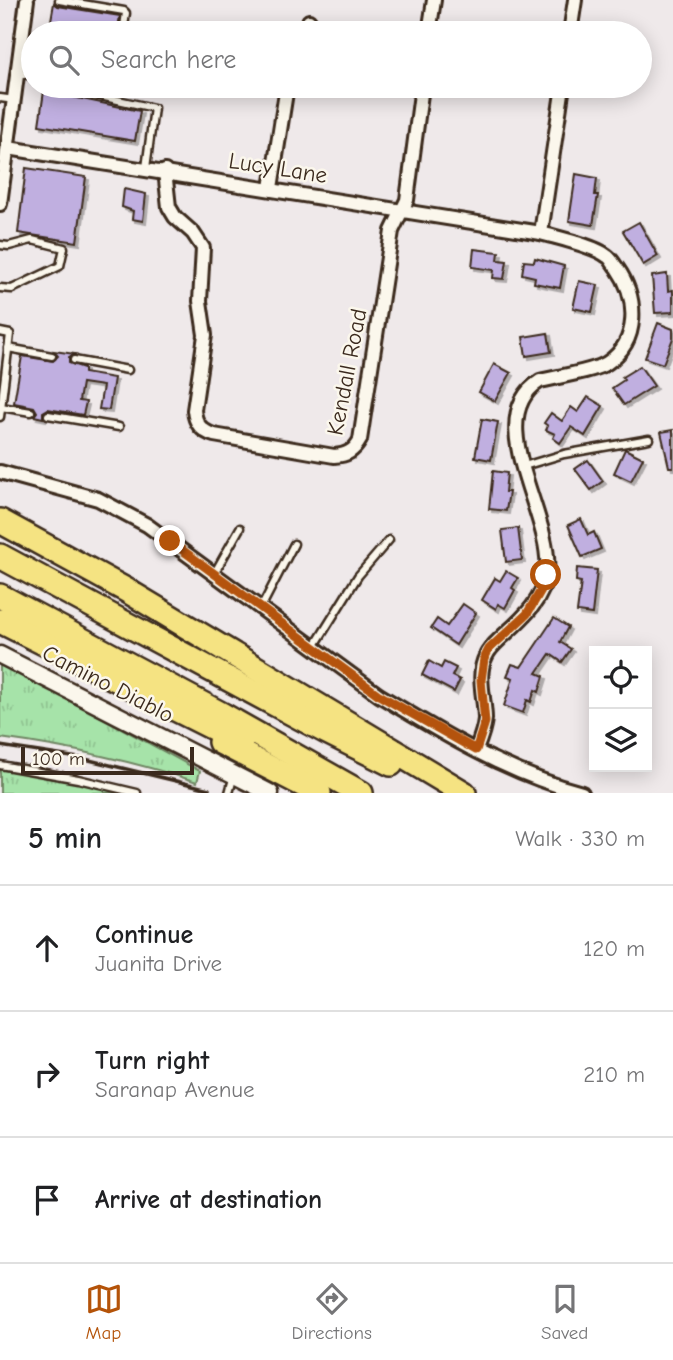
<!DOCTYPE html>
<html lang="en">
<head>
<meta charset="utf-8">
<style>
  :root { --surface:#fff; --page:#f6f6f6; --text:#202124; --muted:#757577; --line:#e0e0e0; --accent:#b45309 }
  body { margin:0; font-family:"Comic Neue",sans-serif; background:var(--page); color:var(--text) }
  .controls { position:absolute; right:21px; bottom:21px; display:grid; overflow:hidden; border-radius:0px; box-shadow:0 4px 18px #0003 }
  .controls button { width:63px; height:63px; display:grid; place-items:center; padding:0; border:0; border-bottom:2px solid var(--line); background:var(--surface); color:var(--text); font:35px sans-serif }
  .scale { position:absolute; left:21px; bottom:18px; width:173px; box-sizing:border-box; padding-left:7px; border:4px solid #3b2a1e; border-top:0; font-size:19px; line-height:24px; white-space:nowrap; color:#3b2a1e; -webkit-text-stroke:5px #fbf7ec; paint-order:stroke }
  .stop { position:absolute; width:21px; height:21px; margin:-16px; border:5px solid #b45309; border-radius:50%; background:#fff }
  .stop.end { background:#b45309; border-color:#fff; box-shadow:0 2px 7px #0008 }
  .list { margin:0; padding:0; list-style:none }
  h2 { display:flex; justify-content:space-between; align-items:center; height:91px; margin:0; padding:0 28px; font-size:30px }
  h2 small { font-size:23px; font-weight:400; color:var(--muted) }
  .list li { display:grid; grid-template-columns:46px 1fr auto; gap:21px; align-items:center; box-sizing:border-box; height:126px; padding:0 28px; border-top:2px solid var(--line) }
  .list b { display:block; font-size:26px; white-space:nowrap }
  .list p { margin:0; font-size:23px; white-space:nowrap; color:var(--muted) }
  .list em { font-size:23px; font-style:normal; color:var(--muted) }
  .icon { flex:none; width:38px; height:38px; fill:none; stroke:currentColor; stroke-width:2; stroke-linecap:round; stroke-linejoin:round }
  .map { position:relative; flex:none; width:673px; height:793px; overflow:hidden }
  .search { position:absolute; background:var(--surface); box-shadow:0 4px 18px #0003; left:21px; right:21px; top:21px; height:77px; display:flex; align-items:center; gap:18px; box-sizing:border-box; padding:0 24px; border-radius:38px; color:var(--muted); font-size:26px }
  .sheet { height:469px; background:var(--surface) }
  nav { display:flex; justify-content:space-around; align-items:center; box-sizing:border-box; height:98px; border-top:2px solid var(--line); background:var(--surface); font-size:19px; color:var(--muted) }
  nav a { display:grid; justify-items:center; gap:4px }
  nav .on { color:var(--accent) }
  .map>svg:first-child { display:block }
  .grass { fill:url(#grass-tufts); stroke:#708664; stroke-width:2 }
  .building { fill:#c0afe0; stroke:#3b2a1e; stroke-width:2; filter:url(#shadow) }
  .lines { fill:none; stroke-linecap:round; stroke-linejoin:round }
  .service-casing { stroke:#3b2a1e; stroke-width:11 }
  .minor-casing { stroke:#3b2a1e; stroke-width:18 }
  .tertiary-casing { stroke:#3b2a1e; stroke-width:21 }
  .motorway-casing { stroke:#3b2a1e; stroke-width:28 }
  .service { stroke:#fbf7ec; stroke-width:6 }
  .minor { stroke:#fbf7ec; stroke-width:12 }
  .tertiary { stroke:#fbf7ec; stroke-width:16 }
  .motorway { stroke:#f5e382; stroke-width:23 }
  .rail { stroke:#3b2a1e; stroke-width:3.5 }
  .route { stroke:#b45309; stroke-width:9 }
  .labels { text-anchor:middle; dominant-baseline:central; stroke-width:5; stroke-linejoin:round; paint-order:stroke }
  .street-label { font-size:23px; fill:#3b2a1e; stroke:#fbf7ec }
</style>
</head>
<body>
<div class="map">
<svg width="673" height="793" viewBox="0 0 673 793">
  <defs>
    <pattern id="grass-tufts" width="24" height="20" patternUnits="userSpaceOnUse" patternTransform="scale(1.75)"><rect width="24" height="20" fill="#a6e3a9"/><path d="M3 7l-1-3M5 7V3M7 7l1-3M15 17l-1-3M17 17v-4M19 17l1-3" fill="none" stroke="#90c391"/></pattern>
    <filter id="shadow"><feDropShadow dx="3" dy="3" stdDeviation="0" flood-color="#0004"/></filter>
  </defs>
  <rect width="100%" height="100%" fill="#efe9ea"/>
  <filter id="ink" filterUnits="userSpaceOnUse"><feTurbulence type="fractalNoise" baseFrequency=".0143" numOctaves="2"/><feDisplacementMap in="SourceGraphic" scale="14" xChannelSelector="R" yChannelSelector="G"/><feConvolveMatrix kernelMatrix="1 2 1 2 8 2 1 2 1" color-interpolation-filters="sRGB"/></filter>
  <g filter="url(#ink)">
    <g class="grass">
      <path d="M0,662L200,771L197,782C133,761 67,747 0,738Z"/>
      <polygon points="0,769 81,783 123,793 0,793"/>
    </g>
    <g class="building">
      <polygon points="54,3 58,6 120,16 117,33 51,33 52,27 50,26"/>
      <polygon points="44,91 140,111 135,141 39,125"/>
      <polygon points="26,168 86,177 77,242 18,233"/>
      <polygon points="576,174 597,178 595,195 598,195 593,225 569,221"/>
      <polygon points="124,189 146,194 143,221 132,219 133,211 122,207"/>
      <polygon points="639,222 658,256 643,265 623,231"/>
      <polygon points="474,249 499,252 498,260 507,261 504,279 493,278 494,270 472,267"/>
      <polygon points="535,258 564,266 560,288 534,283 535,277 522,274 524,261 534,262"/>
      <polygon points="667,274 668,291 673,290 673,312 655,313 652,276"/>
      <polygon points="579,281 598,285 592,312 573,308"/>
      <polygon points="658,323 673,329 673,338 663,364 645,358"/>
      <polygon points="548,333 551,352 526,356 523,337"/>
      <polygon points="54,351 75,354 69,357 69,363 84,368 84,373 114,378 109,410 99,409 103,386 82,383 79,401 86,402 83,415 48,409 43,412 43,418 34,416 37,412 34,407 14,403 22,356 53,361 58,356"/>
      <polygon points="494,364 511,373 495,401 479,392"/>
      <polygon points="640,366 654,386 624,405 612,388 624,380 622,377"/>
      <polygon points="588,397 603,406 585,436 571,427 560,443 553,438 555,434 546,430 548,426 544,423 551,413 562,421 571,407 578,412"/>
      <polygon points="482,419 498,422 491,460 475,457"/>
      <polygon points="673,430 673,467 669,467 661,432"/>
      <polygon points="625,449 643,458 631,481 614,473"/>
      <polygon points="588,460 603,481 591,490 575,469"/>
      <polygon points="493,471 507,473 505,492 509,492 506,511 489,509"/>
      <polygon points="581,519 588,535 594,532 601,549 582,557 568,525"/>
      <polygon points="518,528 522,560 506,562 502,530"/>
      <polygon points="577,568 597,570 592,614 577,612 581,582 576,581"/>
      <polygon points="506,571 518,578 512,588 515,590 505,608 498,604 496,609 482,600 495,578 500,581"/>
      <polygon points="463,604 476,613 456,645 431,628 437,619 447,626"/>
      <polygon points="554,618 568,627 560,642 571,649 562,662 550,654 537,673 544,676 539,692 535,690 531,702 527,700 523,713 504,706 513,678 507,676 512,664 521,667"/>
      <polygon points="429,661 441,668 444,662 456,668 452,676 460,680 454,692 422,675"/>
    </g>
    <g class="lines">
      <g class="service-casing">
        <g id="service">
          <polyline points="59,0 124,11 126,13 123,33"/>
          <polyline points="124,29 154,33"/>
          <polyline points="20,63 33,65"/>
          <polyline points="19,73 33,76"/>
          <polyline points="55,86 154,108 146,168"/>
          <polyline points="0,98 15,100"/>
          <polyline points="0,245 9,246 32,240 64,248 60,266 12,289 0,288"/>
          <polyline points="0,332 10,334 0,417"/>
          <polyline points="8,348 52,356"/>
          <polyline points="74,360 128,370"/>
          <polyline points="1,407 31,412"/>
          <polyline points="48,415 119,427"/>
          <polyline points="524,466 564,454 649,439"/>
          <polyline points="214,574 240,528"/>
          <polyline points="261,608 294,544"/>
          <polyline points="314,647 358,576 389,540"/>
          <polyline points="0,765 78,779 137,793"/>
          <polyline points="229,793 234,775"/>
        </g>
      </g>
      <g class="minor-casing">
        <g id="minor">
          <polyline points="309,21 310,33"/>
          <polyline points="429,33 434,0"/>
          <polyline points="570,33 575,0"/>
          <path d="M8,148L541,233C558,238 595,246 607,256C611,258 614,265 617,268C638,298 640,341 607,363C595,371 556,377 540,381C480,419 553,515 547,571C544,600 523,618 503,636C497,642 490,647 486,656C476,675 485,699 485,719C484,730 480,740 476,750"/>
          <path d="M165,171L169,207L175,217L193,233L203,248L200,301L205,335L194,410C195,423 201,431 214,435L334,456C347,455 354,451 360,440L392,231L407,200L422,86"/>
          <polyline points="271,188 287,86"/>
          <polyline points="0,204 27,0"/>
          <polyline points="541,233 563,86"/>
          <path d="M0,472L98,499L147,525L379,695C443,734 509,774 582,793"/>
        </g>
      </g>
      <g class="tertiary-casing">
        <polyline id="tertiary" points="0,655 270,793"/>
      </g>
      <g class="motorway-casing">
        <g id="motorway">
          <polyline points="0,521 126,590 464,793"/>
          <polyline points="0,556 325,731 391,764"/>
          <polyline points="0,596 223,715 361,793"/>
          <polyline points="0,621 241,742"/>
          <polyline points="220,742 319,793"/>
        </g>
      </g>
      <use href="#service" class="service"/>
      <use href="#minor" class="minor"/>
      <use href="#tertiary" class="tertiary"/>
      <use href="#motorway" class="motorway"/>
      <polyline class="rail" points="0,746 85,759 209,789"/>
    </g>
  </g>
  <g class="lines" filter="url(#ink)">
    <polyline class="route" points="170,541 379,695 476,750 485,722 481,680 484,659 489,649 527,614 544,585 546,575"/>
  </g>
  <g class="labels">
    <g class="street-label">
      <text transform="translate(278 168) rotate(9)">Lucy Lane</text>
      <text transform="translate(347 372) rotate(-79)">Kendall Road</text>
      <text transform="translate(108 684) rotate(27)">Camino Diablo</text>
    </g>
  </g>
</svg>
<div class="controls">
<button><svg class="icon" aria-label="locate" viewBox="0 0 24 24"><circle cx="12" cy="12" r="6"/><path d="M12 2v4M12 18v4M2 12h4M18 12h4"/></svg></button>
<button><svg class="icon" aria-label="layers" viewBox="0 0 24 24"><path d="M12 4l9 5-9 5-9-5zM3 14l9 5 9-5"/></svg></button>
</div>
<div class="scale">100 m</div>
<div class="stop" style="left:546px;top:575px"></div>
<div class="stop end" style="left:170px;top:541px"></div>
<div class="search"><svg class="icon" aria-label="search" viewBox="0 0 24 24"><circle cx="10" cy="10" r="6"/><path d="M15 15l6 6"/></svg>Search here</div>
</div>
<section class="sheet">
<h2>5 min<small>Walk · 330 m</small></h2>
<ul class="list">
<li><svg class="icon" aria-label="ahead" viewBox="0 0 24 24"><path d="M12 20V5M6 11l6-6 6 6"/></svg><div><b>Continue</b><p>Juanita Drive</p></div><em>120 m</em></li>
<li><svg class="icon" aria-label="right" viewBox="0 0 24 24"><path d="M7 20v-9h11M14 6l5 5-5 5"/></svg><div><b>Turn right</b><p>Saranap Avenue</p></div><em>210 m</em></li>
<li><svg class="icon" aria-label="arrive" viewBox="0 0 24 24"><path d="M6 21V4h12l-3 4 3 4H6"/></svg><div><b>Arrive at destination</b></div></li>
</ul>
</section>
<nav>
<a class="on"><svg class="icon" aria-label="map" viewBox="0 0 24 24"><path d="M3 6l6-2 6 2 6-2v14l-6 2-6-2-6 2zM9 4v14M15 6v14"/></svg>Map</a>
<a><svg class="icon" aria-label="directions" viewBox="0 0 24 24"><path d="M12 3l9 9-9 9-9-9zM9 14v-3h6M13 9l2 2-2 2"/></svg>Directions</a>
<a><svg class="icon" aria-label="saved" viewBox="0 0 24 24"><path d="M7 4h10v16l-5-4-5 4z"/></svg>Saved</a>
</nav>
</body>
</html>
